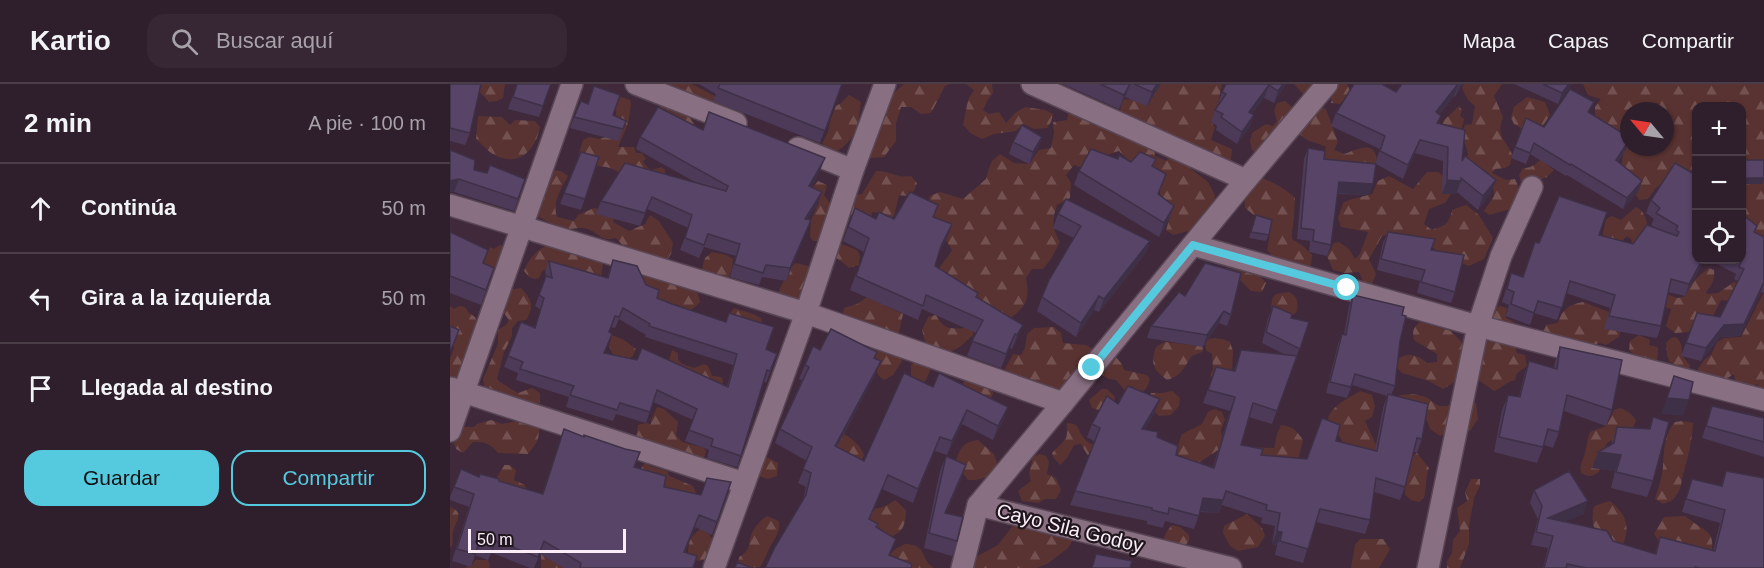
<!DOCTYPE html>
<html lang="es">
<head>
<meta charset="utf-8">
<style>
  :root { --surface:#2f1f2c; --page:#372734; --text:#f1f3f6; --muted:#a7a2a9; --line:#4a3d48; --accent:#55cadf }
  body { margin:0; font-family:Helvetica,sans-serif; background:var(--page); color:var(--text) }
  .controls { position:absolute; right:18px; top:18px; display:grid; overflow:hidden; border-radius:12px; box-shadow:0 2px 4px #0004 }
  .controls button { width:54px; height:54px; display:grid; place-items:center; padding:0; border:0; border-bottom:2px solid var(--line); background:var(--surface); color:var(--text); font:30px sans-serif }
  .compass { position:absolute; left:1170px; top:18px; width:54px; height:54px; border-radius:50%; background:var(--surface); box-shadow:0 2px 4px #0004; rotate:299deg }
  .scale { position:absolute; left:18px; bottom:15px; width:158px; box-sizing:border-box; padding-left:6px; border:3px solid #fbedf8; border-top:0; font-size:16px; line-height:21px; white-space:nowrap; color:#fbedf8; -webkit-text-stroke:4px #20161d; paint-order:stroke }
  .stop { position:absolute; width:18px; height:18px; margin:-14px; border:4px solid #55cadf; border-radius:50%; background:#fff }
  .stop.end { background:#55cadf; border-color:#fff; box-shadow:0 2px 6px #0008 }
  .list { margin:0; padding:0; list-style:none }
  h2 { display:flex; justify-content:space-between; align-items:center; height:78px; margin:0; padding:0 24px; font-size:26px }
  h2 small { font-size:20px; font-weight:400; color:var(--muted) }
  .list li { display:grid; grid-template-columns:39px 1fr auto; gap:18px; align-items:center; box-sizing:border-box; height:90px; padding:0 24px; border-top:2px solid var(--line) }
  .list b { display:block; font-size:22px; white-space:nowrap }
  .list em { font-size:20px; font-style:normal; color:var(--muted) }
  .actions { display:flex; gap:12px; padding:18px 24px }
  .actions a { flex:1; padding:14px 0; border:2px solid var(--accent); border-radius:18px; text-align:center; font-size:21px; color:var(--accent) }
  .actions .main { background:var(--accent); color:#111 }
  .icon { flex:none; width:33px; height:33px; fill:none; stroke:currentColor; stroke-width:2; stroke-linecap:round; stroke-linejoin:round }
  .map { position:relative; flex:none; width:1314px; height:484px; overflow:hidden }
  header { display:flex; align-items:center; gap:36px; box-sizing:border-box; height:84px; padding:0 30px; background:var(--surface); border-bottom:2px solid var(--line) }
  header strong { font-size:28px }
  nav { display:flex; gap:33px; margin-inline-start:auto; font-size:21px }
  .search { width:420px; height:54px; background:var(--page); display:flex; align-items:center; gap:15px; box-sizing:border-box; padding:0 21px; border-radius:18px; color:var(--muted); font-size:22px }
  main { display:flex }
  aside { flex:1; background:var(--surface) }
  .map>svg:first-child { display:block }
  .forest { fill:url(#forest-firs); fill-rule:evenodd }
  .lines { fill:none; stroke-linecap:round; stroke-linejoin:round }
  .minor-casing { stroke:#584655; stroke-width:24 }
  .minor { stroke:#886f82; stroke-width:21 }
  .wall { fill:#4c3a58; fill-rule:evenodd }
  .shaded-wall { fill:#3e3047 }
  .building { fill:#584466; stroke:#3e3047; stroke-width:1.5; fill-rule:evenodd }
  .route { stroke:#55cadf; stroke-width:8 }
  .labels { text-anchor:middle; dominant-baseline:central; stroke-width:4.5; stroke-linejoin:round; paint-order:stroke }
  .street-label { font-size:20px; fill:#fbedf8; stroke:#20161d }
</style>
</head>
<body>
<header>
<strong>Kartio</strong>
<div class="search"><svg class="icon" aria-label="search" viewBox="0 0 24 24"><circle cx="10" cy="10" r="6"/><path d="M15 15l6 6"/></svg>Buscar aquí</div>
<nav><a>Mapa</a><a>Capas</a><a>Compartir</a></nav>
</header>
<main>
<aside>
<h2>2 min<small>A pie · 100 m</small></h2>
<ul class="list">
<li><svg class="icon" aria-label="ahead" viewBox="0 0 24 24"><path d="M12 20V5M6 11l6-6 6 6"/></svg><div><b>Continúa</b></div><em>50 m</em></li>
<li><svg class="icon" aria-label="left" viewBox="0 0 24 24"><path d="M17 20v-9H6M10 6l-5 5 5 5"/></svg><div><b>Gira a la izquierda</b></div><em>50 m</em></li>
<li><svg class="icon" aria-label="arrive" viewBox="0 0 24 24"><path d="M6 21V4h12l-3 4 3 4H6"/></svg><div><b>Llegada al destino</b></div></li>
</ul>
<div class="actions"><a class="main">Guardar</a><a>Compartir</a></div>
</aside>
<div class="map">
<svg width="1314" height="484" viewBox="0 0 1314 484">
  <defs>
    <pattern id="forest-firs" width="22" height="20" patternUnits="userSpaceOnUse" patternTransform="scale(1.5)"><rect width="22" height="20" fill="#593331"/><path d="M5 1l3.5 6h-7zM16 11l3.5 6h-7z" fill="#725150"/></pattern>
  </defs>
  <rect width="100%" height="100%" fill="#3f293a"/>
  <g class="forest">
    <polygon points="11,0 55,0 53,14 47,17 39,18 28,6"/>
    <path d="M217,0H242L266,13L280,22L277,26L241,15L239,9C232,7 225,7 217,5Z"/>
    <path d="M454,0H499L495,2L481,29L471,30L461,23H451L446,39V57L434,73L420,74C425,43 428,21 454,0Z"/>
    <polygon points="516,0 542,0 543,9 537,17 533,26 539,30 549,28 556,39 565,29 575,23 595,26 603,30 601,38 597,44 584,45 573,40 566,47 544,50 532,55 522,50 513,41 518,16 524,6"/>
    <path d="M711,0H772L768,20L761,38L765,43L761,56L782,65L781,75L771,89L755,70L748,68L711,49L704,54L705,72L716,77L726,67L735,69L741,85L758,98L765,111L764,122L742,146L723,151L716,146L719,136C701,122 715,114 708,100L703,98L701,95L703,88L694,82L679,77L669,67C659,69 653,74 646,81L636,79L634,84L624,81L616,91L621,99L620,114L607,121C602,136 602,144 610,158L601,175L593,185H582L576,194C581,217 574,225 556,237L551,232L539,229L528,220L527,212L503,202L495,204C476,190 494,181 502,166C497,156 476,131 477,122C477,119 479,116 480,112L490,108L513,115L536,95L539,84L542,77L550,70L564,79L579,80L589,66L601,64L604,48L603,38L617,36L622,13L636,14L637,20L660,39L701,53L684,42L670,28L672,16L683,15L697,22Z"/>
    <polygon points="844,0 897,0 900,7 894,16 890,20 881,19 881,11 854,11"/>
    <path d="M1014,0H1052L1044,12L1053,33C1046,53 1054,53 1062,70L1060,81L1055,84L1045,85L1042,89L1056,96L1065,95L1069,104L1060,125L1039,131L1034,127L1044,112L1043,104L1013,77L1018,71C1017,57 1008,57 1015,41L1022,40L1025,22L1018,16L1012,4Z"/>
    <path d="M1133,0H1314V162L1292,145V22H1246V98L1221,92L1206,104L1198,115L1189,116L1171,86L1175,54L1145,41V23L1151,15L1138,11ZM1179,27H1215V63H1179Z"/>
    <path d="M399,11L411,18C407,44 408,54 384,69L372,60L378,48L381,34L386,22L391,19Z"/>
    <path d="M171,13L180,16L181,21L178,40L168,63H184L186,69H192L196,75L193,77L195,81L201,86L212,83L215,86V93L172,92C163,79 139,82 125,83L133,56L139,53L149,55L156,53C163,42 169,32 165,19L167,15Z"/>
    <polygon points="1077,13 1095,18 1100,31 1090,46 1083,52 1069,51 1071,44 1064,40 1061,34 1064,23"/>
    <polygon points="835,17 843,24 806,69 802,66 800,57 802,49 816,40 823,42 827,37 824,27 827,19"/>
    <polygon points="212,20 231,23 232,30 240,34 245,40 241,44 209,24"/>
    <path d="M869,22L876,25C880,36 884,47 888,58L884,66L894,70C902,68 921,56 926,71C928,76 925,80 922,84L878,83L873,74L876,63C865,57 859,60 849,49Z"/>
    <polygon points="1009,22 1012,26 1010,32 1014,35 1011,47 992,41 994,36"/>
    <path d="M28,32L52,33L60,41L65,36L85,37L90,43C86,66 68,84 45,71C38,68 32,60 26,55Z"/>
    <path d="M1094,72L1100,74L1096,80L1104,86L1097,93L1073,103L1069,91L1073,84C1083,84 1087,79 1094,72Z"/>
    <path d="M101,86L111,87L118,92C111,105 102,118 107,133L124,137L128,131L144,124L165,129L163,138L179,147L195,140L200,131L209,137L223,159L221,170L215,179L176,165L166,154C149,159 148,146 134,144C130,143 124,145 119,145C108,144 97,137 87,132L91,114Z"/>
    <path d="M426,87C438,86 449,95 461,92L467,99L464,107L456,112L449,111L444,132L440,135L429,129L422,128L420,139L402,133L397,125L405,111L412,110Z"/>
    <path d="M977,88H988L997,94L1001,110L995,119L979,125L974,140L982,146C995,141 999,141 1002,126L1016,121L1029,131L1043,154L1034,175L1019,182L999,174L962,151L944,149L932,152L919,175L926,190L922,200L913,197L909,188L895,189L883,186L877,172L884,159L889,158L899,165L905,175L910,170L918,148L891,143L888,134L893,119L899,116L922,110L928,97L939,92L963,105Z"/>
    <path d="M810,94C819,95 838,107 845,114L844,133L842,149V155L853,162L862,171L861,181L857,186L825,175L817,166L821,145V140L809,135L795,124L794,109Z"/>
    <polygon points="368,97 377,101 374,111 381,121 372,157 363,157 360,153 361,136 369,118 357,109"/>
    <path d="M1186,123C1192,126 1192,127 1195,133C1201,148 1196,153 1182,160L1181,155L1177,152L1166,163L1152,153L1156,135L1162,132L1171,136Z"/>
    <polygon points="386,158 407,166 410,172 409,181 399,184 391,177 381,171"/>
    <path d="M50,161L58,164L43,192L35,191C31,181 36,173 40,163L44,165Z"/>
    <path d="M97,161L130,166L133,174L153,179L151,193L99,185L93,186L89,194L85,195L79,193L74,187C78,175 86,167 97,161Z"/>
    <path d="M262,168L276,171L283,175L282,185L279,193C270,197 260,191 252,185L255,174Z"/>
    <path d="M346,179L358,182L362,188C360,203 353,204 348,218L328,211C330,201 338,191 343,181Z"/>
    <polygon points="777,184 810,192 816,199 812,208 801,207 790,196 781,196 774,188"/>
    <path d="M1259,184L1264,186C1265,195 1262,201 1256,208L1257,210L1268,209L1284,198L1301,208L1306,215L1298,230L1281,217L1271,216L1262,234L1242,241L1239,248L1225,249L1216,242L1221,225L1211,222L1210,208L1228,214L1235,212C1239,201 1249,191 1259,184Z"/>
    <polygon points="209,191 224,201 238,201 248,210 250,218 244,224 233,229 221,219 205,217 185,198 194,192"/>
    <path d="M71,204C82,216 85,222 76,236L68,237L62,244V252L54,268L47,295C53,301 61,304 68,309L82,304L90,309V318L84,322C68,316 52,308 35,306L33,295L48,260V246L56,241L59,236L53,228L58,206Z"/>
    <path d="M839,208C848,213 848,218 847,227L843,231L836,233L821,225L822,215L826,210Z"/>
    <path d="M1314,208V308L1307,300L1296,304L1287,303L1284,290C1273,298 1263,297 1250,294L1248,285L1255,275L1261,271L1267,258L1274,254L1291,253Z"/>
    <polygon points="417,213 453,230 448,253 452,277 443,291 434,296 428,291 424,277 406,264 417,243 405,238 400,232 393,231 394,224 407,220"/>
    <path d="M1133,218L1159,228L1170,248L1169,253L1156,261L1149,259L1140,262L1092,250L1096,241L1108,239C1112,225 1120,220 1133,218Z"/>
    <polygon points="0,222 4,225 9,222 15,223 18,228 25,233 28,240 9,297 0,306 0,275 4,264 0,253"/>
    <path d="M1049,222L1057,224L1056,234L1064,238C1066,249 1064,258 1067,269L1075,271L1077,282L1067,289L1065,296C1056,298 1052,304 1044,307L1023,292L1033,258L1042,254C1041,243 1039,230 1049,222Z"/>
    <polygon points="284,224 303,230 312,235 311,243 278,232"/>
    <path d="M486,231C495,250 506,243 523,244V251C503,270 501,271 476,261L472,246L478,233Z"/>
    <path d="M970,238L1001,247L1017,264C1011,286 1015,294 993,305L979,297L952,289L946,283V276C957,268 967,270 977,279L987,278V270L964,256C962,247 963,244 970,238Z"/>
    <polygon points="604,243 611,249 613,259 636,261 644,266 608,311 562,297 555,285 563,270 571,271 575,264 577,250 584,244"/>
    <polygon points="162,251 174,256 186,265 183,272 177,276 163,271 159,262"/>
    <polygon points="1189,251 1200,256 1199,261 1207,263 1208,268 1207,276 1189,275 1179,266 1180,257"/>
    <path d="M1226,253C1232,259 1232,264 1232,272L1240,281V287H1228L1227,282L1220,278L1217,271L1216,259L1221,254Z"/>
    <polygon points="764,254 772,255 780,258 783,267 782,289 765,297 760,291 763,285 762,270 756,266 755,259 759,255"/>
    <path d="M715,258L752,262L753,266L752,268L742,272C734,283 731,293 717,296C703,285 700,280 706,263Z"/>
    <polygon points="222,266 228,269 228,276 232,280 244,284 254,280 258,282 262,292 271,293 273,296 271,309 218,279"/>
    <path d="M664,271L671,279L674,286L697,291L700,295C696,308 693,309 680,312L666,296L659,295L649,289Z"/>
    <polygon points="466,276 482,282 476,296 474,298 474,304 461,295 461,281"/>
    <polygon points="518,292 541,294 543,310 538,320 512,301"/>
    <path d="M652,305H657L665,313L664,320C657,326 651,328 642,324L639,316Z"/>
    <polygon points="722,307 730,314 729,322 721,331 709,332 699,322 697,318 701,309 713,309"/>
    <path d="M910,307L922,311L925,322L922,333L915,337L926,361L937,366L934,372L896,363L888,350L879,347C871,326 896,316 910,307Z"/>
    <path d="M964,310L976,313L989,322H997L1006,317L1018,316L1026,319L1028,335L1020,347L1003,346L990,352L980,345C975,323 958,323 939,314L951,311Z"/>
    <path d="M207,323L214,325L228,338L226,351L232,358L254,364L256,367L253,376L225,370L227,365C213,358 207,370 196,354H186L188,341L196,339L201,340V336Z"/>
    <path d="M1171,324L1180,329L1186,336C1181,352 1173,353 1158,358L1153,366L1149,388C1142,393 1138,393 1131,389C1129,380 1133,377 1135,369C1137,362 1137,355 1140,348L1156,342L1164,326Z"/>
    <polygon points="764,325 772,328 775,336 771,346 772,353 768,366 747,380 723,375 732,350 752,340 758,328"/>
    <path d="M41,336L52,340L73,336L88,339C91,353 87,359 78,370L48,369C41,360 34,357 23,358L13,369L6,365L4,360L11,343H24L27,340Z"/>
    <path d="M1232,337L1243,339C1242,359 1238,372 1233,391C1231,399 1231,406 1225,413C1223,417 1217,418 1213,420L1205,415C1208,405 1212,394 1213,383C1214,367 1214,350 1225,338Z"/>
    <path d="M617,339C631,340 626,344 633,353C636,358 641,360 647,362V378L638,372L631,360L624,361L617,374L610,381L603,373L602,369C606,364 613,359 616,354C618,349 616,344 617,339Z"/>
    <path d="M831,341C842,342 847,347 853,356L848,376L820,382L801,363L824,364L827,350Z"/>
    <path d="M386,346C398,352 409,358 414,371L409,384L401,388L377,351Z"/>
    <path d="M528,356L544,370L547,379C540,392 533,397 518,396L505,379C510,365 512,358 528,356Z"/>
    <path d="M967,369L979,384C975,393 977,404 974,414L969,418L961,416L955,411C956,397 954,378 967,369Z"/>
    <polygon points="590,370 596,372 599,378 597,390 606,394 611,406 606,415 595,415 588,419 572,417 568,407 581,397 579,389 583,373"/>
    <polygon points="316,373 328,379 327,392 318,395 306,391 311,374"/>
    <polygon points="195,379 202,383 217,387 219,392 243,402 247,411 223,412 189,387"/>
    <polygon points="54,381 59,381 66,386 64,396 75,401 76,406 45,397"/>
    <polygon points="1021,395 1030,395 1030,401 1024,414 1019,442 1019,460 1010,484 997,484 997,478 1002,469 1003,456 1010,447 1007,424 1017,417 1015,408"/>
    <path d="M386,416C409,423 424,432 445,416L456,426C456,443 452,449 436,455Z"/>
    <path d="M1160,417C1175,429 1181,442 1173,460L1164,463C1147,450 1139,446 1144,422Z"/>
    <path d="M0,423C16,429 5,437 3,448C2,452 3,457 2,462L0,463Z"/>
    <polygon points="797,430 812,444 815,452 808,463 788,467 780,462 773,449 774,442"/>
    <path d="M317,432L329,437C331,448 324,455 319,465C316,471 315,476 310,483L292,484L288,479L289,473C303,465 297,458 303,447C306,441 311,436 317,432Z"/>
    <path d="M1235,432C1258,451 1267,444 1260,478L1210,459L1204,450L1214,433Z"/>
    <polygon points="565,439 614,442 623,456 618,464 597,480 586,484 518,484 524,474 548,461"/>
    <polygon points="722,441 730,443 739,451 739,457 734,463 717,459 714,454 717,447"/>
    <path d="M250,445L258,448L266,462L258,475L248,477L238,470C238,458 240,453 250,445Z"/>
    <polygon points="910,455 933,455 940,465 929,484 901,484 905,461"/>
    <path d="M455,460C479,461 469,475 484,484H439C435,471 444,465 455,460Z"/>
    <polygon points="91,469 112,477 114,484 91,484"/>
    <polygon points="25,476 38,476 40,482 39,484 16,484 17,482 21,483"/>
  </g>
  <g class="lines">
    <g class="minor-casing">
      <g id="minor">
        <polyline points="186,0 286,39"/>
        <polyline points="582,0 796,96"/>
        <polyline points="348,64 403,86"/>
        <polyline points="0,121 356,229 613,319"/>
        <polyline points="743,161 1028,242 1314,316"/>
        <polyline points="1,304 294,399"/>
        <polyline points="0,347 122,0"/>
        <polyline points="528,421 781,484"/>
        <polyline points="264,484 356,229 403,86 435,0"/>
        <polyline points="512,484 528,421 613,319 796,96 877,0"/>
        <polyline points="978,484 1028,242 1051,172 1082,103"/>
      </g>
    </g>
    <use href="#minor" class="minor"/>
  </g>
  <g class="wall">
    <polygon points="0,0 20,49 15,61 0,57"/>
    <polygon points="67,0 101,0 89,33 58,25"/>
    <polygon points="249,0 392,0 370,59 263,17 266,10"/>
    <polygon points="613,0 711,0 697,22 675,13 669,25"/>
    <polygon points="776,0 836,0 824,19 814,14 802,30 804,31 799,44 787,60 766,46 767,42 761,38 765,26 769,21 768,20 772,8"/>
    <polygon points="952,0 1013,0 1005,13 1004,12 989,31 991,32 988,39 1012,77 1041,109 1028,126 1007,108 1006,110 992,110 993,77 965,69 953,95 926,80 919,111 887,110 881,161 877,172 859,168 860,157 847,155 854,75 858,64 874,75 925,80 930,65 881,42 886,29 946,8"/>
    <polygon points="1064,0 1122,0 1108,20"/>
    <polygon points="1140,29 1179,53 1179,58 1176,65 1168,78 1192,97 1188,108 1173,125 1117,91 1116,92 1080,70 1076,80 1061,74 1076,34 1094,43"/>
    <polygon points="163,31 176,37 168,57 120,44 124,33"/>
    <polygon points="253,46 370,87 361,103 367,121 358,135 361,136 336,197 312,193 309,201 280,193 286,172 254,163 249,174 230,166 238,144 197,125 190,142 146,130 151,117 245,98 186,65 190,53"/>
    <polygon points="592,53 588,64 579,80 559,70 563,58"/>
    <polygon points="0,66 24,86 37,89 75,95 64,127 4,108"/>
    <polygon points="131,68 149,73 131,126 110,120"/>
    <polygon points="668,75 681,78 706,75 703,83 708,110 724,122 719,136 709,153 624,101 629,87"/>
    <polygon points="1225,79 1246,176 1254,176 1235,212 1218,208 1211,242 1207,254 1154,245 1160,224 1116,209 1107,236 1084,229 1080,241 1056,232 1059,221 1052,218 1061,189 1073,192 1089,159 1149,151 1183,160 1208,145 1201,141 1204,135 1196,129 1201,116"/>
    <polygon points="405,124 426,135 483,133 497,154 488,171 485,182 528,209 526,214 573,241 567,255 562,265 560,264 551,284 517,272 526,249 472,225 468,236 400,206 414,168 393,157"/>
    <polygon points="608,130 700,157 695,170 649,228 644,226 626,253 587,227 592,213 624,154 603,144"/>
    <polygon points="806,131 819,151 816,157 799,154"/>
    <polygon points="0,148 38,166 33,179 44,184 31,221 0,209"/>
    <polygon points="938,148 981,166 1005,208 1001,219 967,209 970,197 927,186 933,159"/>
    <polygon points="1305,149 1314,153 1314,209 1311,208 1290,252 1270,253 1251,277 1231,272 1247,229 1270,233 1288,197 1284,195 1286,190 1259,176 1292,176"/>
    <path d="M163,176L196,201L207,214L327,270L316,299L314,297L287,383L257,374L259,366L235,357L243,336L203,318L196,339L166,330L163,337L116,323L119,313L66,296L68,289L54,283L71,238L85,243L90,225L85,222L96,192L95,188L99,177L157,194ZM169,235L196,251L195,253L283,281L277,302L155,269L159,249L161,243L165,244Z"/>
    <polygon points="903,211 952,231 945,302 941,311 972,355 967,369 964,368 955,403 950,416 924,408 920,436 915,450 866,438 853,479 825,471 827,461 822,460 825,442 811,439 812,434 772,421 769,429 750,428 744,445 715,437 713,444 697,440 697,437 620,421 645,358 637,353 642,340 668,320 705,328 695,345 707,353 726,371 763,383 780,327 753,319 766,283 784,286 791,266 834,270 812,259 818,234 823,222 841,234 859,238 822,340 799,333 791,361 811,371 857,375 886,357 925,366 933,324 937,312 902,301 897,314 876,309 888,260 892,250 894,250 899,222"/>
    <polygon points="735,212 781,231 777,242 769,239 753,263 697,254 701,242"/>
    <polygon points="1110,263 1162,326 1156,342 1114,327 1109,348 1103,364 1094,361 1087,379 1044,368 1052,326 1058,311 1069,313 1074,292 1079,277 1104,284 1105,278"/>
    <polygon points="425,274 425,291 387,363 414,377 483,303 558,323 553,337 543,356 512,340 497,371 485,367 463,419 432,405 420,435 315,484 353,416 356,403 348,399 357,377 325,359 330,345 352,296 349,295 355,281"/>
    <polygon points="1262,322 1314,334 1314,373 1252,354"/>
    <polygon points="1203,333 1203,397 1197,413 1161,404 1165,387 1142,384 1161,361 1167,343 1199,345"/>
    <polygon points="114,345 184,383 214,403 251,411 281,398 262,451 245,443 235,468 243,484 114,484 90,470 84,484 80,484 42,469 38,476 25,471 21,483 2,477 19,423 0,416 0,413 11,385 29,393 49,397 92,410"/>
    <polygon points="496,372 516,381 511,396 496,429 507,457 502,472 474,464 490,387"/>
    <polygon points="1276,387 1314,484 1093,484 1098,464 1081,461 1088,435 1080,419 1084,406 1134,430 1115,437 1163,457 1205,470 1210,453 1263,467 1270,439 1232,428 1242,395 1271,402"/>
  </g>
  <g class="shaded-wall">
    <polygon points="680,0 675,13 669,25 674,11"/>
    <polygon points="707,0 711,0 697,22 702,8"/>
    <polygon points="833,0 836,0 824,19 828,7"/>
    <polygon points="1009,0 1004,12 981,41 986,28"/>
    <polygon points="1010,0 1013,0 1005,13"/>
    <polygon points="1119,0 1122,0 1108,20 1112,9"/>
    <polygon points="819,1 814,14 794,41 799,28"/>
    <polygon points="804,31 799,44 787,60 792,48"/>
    <polygon points="592,53 588,64 579,80 583,68"/>
    <polygon points="970,56 965,69 953,95 958,81"/>
    <polygon points="1179,56 1176,65 1162,87 1166,76"/>
    <polygon points="375,74 370,87 355,114 359,102"/>
    <polygon points="1292,94 1314,94 1312,100 1292,100"/>
    <polygon points="9,95 4,108 0,108 0,97"/>
    <polygon points="997,96 1011,97 1006,110 992,110"/>
    <polygon points="1046,96 1041,109 1028,126 1033,112"/>
    <polygon points="1192,97 1188,108 1173,125 1177,114"/>
    <polygon points="889,98 923,100 919,111 885,109"/>
    <polygon points="372,108 367,121 350,147 355,135"/>
    <polygon points="724,122 719,136 709,153 714,139"/>
    <polygon points="361,136 356,149 336,197 340,184"/>
    <polygon points="502,140 497,154 486,176 491,162"/>
    <polygon points="700,157 695,170 649,228 654,215"/>
    <polygon points="1252,176 1254,176 1235,212 1239,200"/>
    <polygon points="1314,198 1311,208 1290,252 1270,253 1251,277 1256,264 1274,241"/>
    <polygon points="649,212 644,226 626,253 631,239"/>
    <polygon points="774,227 769,239 753,263 757,251"/>
    <polygon points="573,241 567,255 562,265 567,251"/>
    <polygon points="565,250 560,264 551,284 556,270"/>
    <polygon points="431,277 425,291 380,376 385,362"/>
    <polygon points="1217,314 1239,316 1233,332 1211,330"/>
    <polygon points="710,315 705,328 688,358 692,345"/>
    <polygon points="558,323 553,337 543,356 548,342"/>
    <polygon points="517,326 512,340 497,371 502,357"/>
    <polygon points="490,353 485,367 463,419 468,405"/>
    <polygon points="1148,368 1171,371 1165,387 1142,384"/>
    <polygon points="516,381 511,396 489,444 495,429"/>
    <polygon points="753,414 773,416 769,429 749,427"/>
    <polygon points="1138,417 1134,430 1093,446 1098,434"/>
    <polygon points="827,447 832,448 827,461 822,460"/>
    <polygon points="46,457 42,469 38,476 43,463"/>
  </g>
  <g class="building">
    <polygon points="0,0 31,0 20,49 0,44"/>
    <polygon points="67,0 101,0 93,22 63,13"/>
    <polygon points="270,0 392,0 375,47 268,4"/>
    <polygon points="650,0 680,0 674,11"/>
    <polygon points="684,0 707,0 702,8"/>
    <polygon points="776,0 833,0 828,7 819,1 799,28 804,31 792,48 771,33 773,30 765,26 776,10 772,8"/>
    <polygon points="904,0 932,0 946,8 952,0 1008,0 986,28 991,32 987,39 1015,46 1012,77 1015,72 1046,96 1033,112 1011,94 1011,97 997,96 998,63 970,56 958,81 930,67 935,52 886,29"/>
    <polygon points="1093,0 1119,0 1112,9"/>
    <polygon points="144,2 170,11 163,31 176,37 173,45 124,33 131,17 138,20"/>
    <polygon points="1120,5 1144,18 1138,28 1179,53 1179,56 1166,76 1192,97 1177,114 1121,80 1120,81 1084,59 1080,69 1065,63 1076,34 1094,43"/>
    <polygon points="208,23 253,46 259,28 375,74 359,102 372,108 355,135 361,136 340,184 316,181 313,189 284,180 290,160 258,150 254,161 235,154 242,131 202,113 195,129 151,117 175,79 276,107 278,102 190,53"/>
    <polygon points="572,41 592,53 583,68 563,58"/>
    <polygon points="858,64 875,67 874,75 926,80 923,100 889,98 881,161 863,157 864,146 851,144"/>
    <polygon points="641,65 668,75 669,71 681,78 690,68 706,75 702,82 716,90 708,110 724,122 714,139 629,87"/>
    <polygon points="0,66 25,76 24,86 37,89 40,81 75,95 68,115 9,95 0,97"/>
    <polygon points="131,68 149,73 135,115 114,109"/>
    <rect x="1292" y="76" width="22" height="18"/>
    <polygon points="1225,79 1246,91 1246,176 1252,176 1239,200 1221,195 1211,242 1159,232 1165,211 1120,197 1112,224 1088,217 1084,229 1061,220 1064,208 1057,205 1061,189 1073,193 1085,158 1089,159 1109,112 1157,128 1149,151 1183,160 1197,141 1227,152 1229,148 1226,146 1228,142 1206,129 1210,124 1201,116"/>
    <polygon points="460,108 488,121 483,133 502,140 491,162 485,182 528,209 526,213 573,241 567,251 565,250 556,270 522,257 533,236 476,211 473,222 406,192 419,154 398,143 405,124 426,135 429,128 444,135"/>
    <polygon points="616,115 700,157 654,215 649,212 631,239 592,213 599,196 631,142 608,130"/>
    <polygon points="1292,130 1307,142 1304,148 1314,153 1314,198 1294,240 1274,241 1256,264 1236,259 1247,229 1270,233 1294,185 1289,183 1291,178 1286,176 1292,176"/>
    <polygon points="806,131 822,136 819,151 801,148"/>
    <polygon points="0,148 38,166 33,179 44,184 36,206 0,192"/>
    <polygon points="938,148 985,155 981,166 1014,171 1005,208 971,198 975,186 931,175"/>
    <path d="M163,176L187,182L196,201L209,206L207,214L222,220L276,238L279,229L324,243L316,265L327,270L320,287L317,286L291,372L261,362L263,355L239,346L247,325L207,306L200,328L170,319L167,326L120,311L124,302L70,285L73,278L58,272L71,238L85,244L94,214L89,211L96,192L102,194L99,177L158,194ZM173,224L200,240L199,242L287,270L278,303L192,264L187,276L154,269L162,250L159,248L165,232L169,233Z"/>
    <polygon points="755,179 791,189 781,231 774,227 757,251 701,242 729,208 735,212"/>
    <polygon points="903,211 954,223 952,231 956,232 950,257 945,302 905,290 901,303 880,298 892,250 896,251"/>
    <polygon points="823,222 842,230 841,234 859,238 850,265 816,248"/>
    <polygon points="0,242 9,246 1,266 0,265"/>
    <polygon points="381,245 427,268 424,274 431,277 385,362 414,377 454,289 483,303 489,289 558,323 548,342 517,326 502,357 490,353 468,405 438,391 419,435 428,440 426,443 446,455 439,471 462,480 461,484 315,484 325,463 356,411 361,389 353,385 362,363 330,345 359,283 355,281 363,262 370,266"/>
    <polygon points="1110,263 1172,276 1162,326 1117,311 1109,348 1098,345 1093,363 1049,353 1058,311 1070,313 1079,277 1107,285"/>
    <polygon points="791,266 847,272 827,327 803,319 791,361 813,365 811,371 857,375 872,334 890,341 886,357 927,367 938,310 978,320 972,355 967,354 955,403 926,394 920,436 870,425 858,465 830,457 832,448 827,447 830,429 816,426 817,421 776,407 773,416 753,414 749,432 719,424 718,430 702,426 702,424 625,407 650,344 642,340 657,312 668,320 678,302 710,315 692,345 708,348 707,353 728,362 726,371 764,384 785,313 758,306 766,283 785,287"/>
    <polygon points="1224,292 1243,298 1239,316 1217,314"/>
    <polygon points="1262,322 1314,334 1314,358 1256,342"/>
    <polygon points="1203,333 1219,338 1203,397 1166,388 1171,371 1148,368 1164,359 1167,343 1200,345"/>
    <polygon points="114,345 134,353 134,351 175,365 190,368 184,383 216,392 214,403 251,411 257,394 281,398 267,438 249,431 234,468 247,472 243,484 130,484 131,479 94,457 88,473 46,457 43,463 29,459 25,470 7,465 24,410 4,403 11,385 29,393 30,390 49,395 49,397 93,410"/>
    <polygon points="496,372 516,381 495,429 513,433 507,457 479,449"/>
    <polygon points="1119,387 1138,417 1098,434 1157,447 1163,457 1206,470 1210,453 1265,467 1275,426 1236,415 1242,395 1272,402 1276,387 1314,394 1314,484 1251,484 1245,483 1244,484 1136,484 1117,480 1116,484 1094,484 1103,452 1086,448 1092,422 1084,406"/>
    <polygon points="646,470 682,477 680,484 642,484"/>
    <polygon points="287,478 302,484 285,484"/>
  </g>
  <g class="lines">
    <polyline class="route" points="642,284 743,161 897,204"/>
  </g>
  <g class="labels">
    <g class="street-label">
      <text transform="translate(620 444) rotate(14)">Cayo Sila Godoy</text>
    </g>
  </g>
</svg>
<div class="controls">
<button>+</button>
<button>−</button>
<button><svg class="icon" aria-label="locate" viewBox="0 0 24 24"><circle cx="12" cy="12" r="6"/><path d="M12 2v4M12 18v4M2 12h4M18 12h4"/></svg></button>
</div>
<svg class="compass" viewBox="-18 -18 36 36"><path d="M0-13l5 13h-10z" fill="#e53935"/><path d="M0 13l5-13h-10z" fill="#a7a2a9"/></svg>
<div class="scale">50 m</div>
<div class="stop" style="left:897px;top:204px"></div>
<div class="stop end" style="left:642px;top:284px"></div>
</div>
</main>
</body>
</html>
